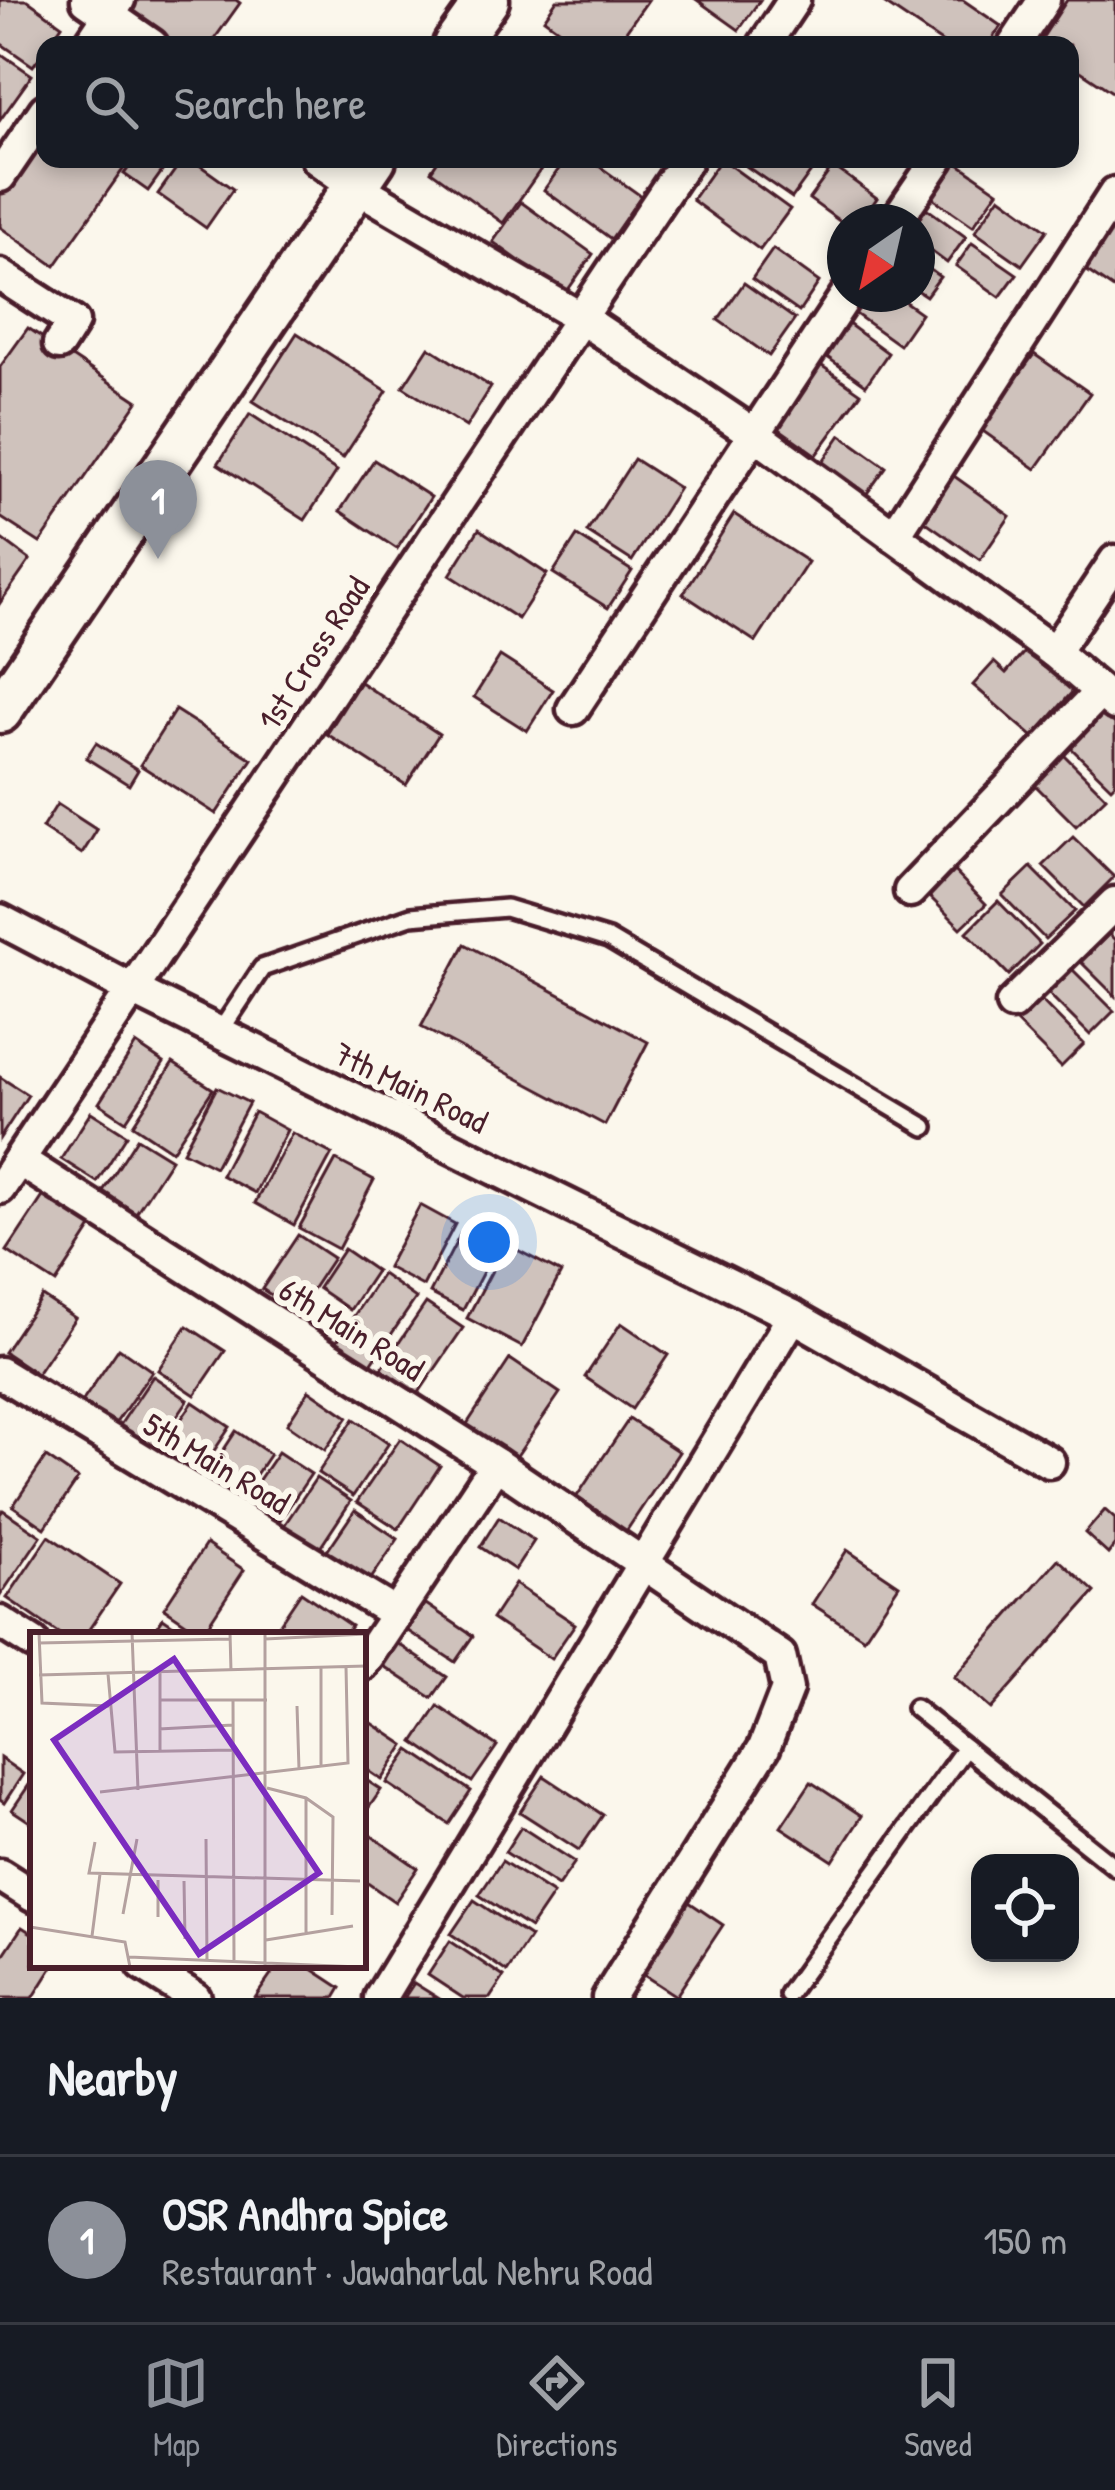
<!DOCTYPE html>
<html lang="en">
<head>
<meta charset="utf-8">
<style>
  :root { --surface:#171b24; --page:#242831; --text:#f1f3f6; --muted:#9ea1a6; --line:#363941; --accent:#8c9099 }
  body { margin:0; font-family:"Patrick Hand",sans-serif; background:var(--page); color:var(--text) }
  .controls { position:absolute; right:36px; bottom:36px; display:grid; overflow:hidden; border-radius:24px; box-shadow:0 6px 18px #0003 }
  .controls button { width:108px; height:108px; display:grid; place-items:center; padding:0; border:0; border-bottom:3px solid var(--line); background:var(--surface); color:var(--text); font:60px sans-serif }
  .compass { position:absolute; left:827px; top:204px; width:108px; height:108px; border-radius:50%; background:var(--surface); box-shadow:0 6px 18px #0003; rotate:214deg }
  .you { position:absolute; left:489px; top:1242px; width:42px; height:42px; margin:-30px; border:9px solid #fff; border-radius:50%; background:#1a73e8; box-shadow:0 0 0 18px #1a73e833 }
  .badge { display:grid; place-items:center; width:78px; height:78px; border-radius:50%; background:var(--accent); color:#fff; font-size:39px; font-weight:700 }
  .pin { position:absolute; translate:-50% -99px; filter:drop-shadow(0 3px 6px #0008) }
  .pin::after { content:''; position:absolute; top:63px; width:42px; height:36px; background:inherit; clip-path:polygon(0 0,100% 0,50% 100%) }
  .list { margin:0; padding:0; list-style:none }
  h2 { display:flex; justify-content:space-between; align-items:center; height:156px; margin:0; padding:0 48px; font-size:51px }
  h2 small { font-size:39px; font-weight:400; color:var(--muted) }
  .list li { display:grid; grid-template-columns:78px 1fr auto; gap:36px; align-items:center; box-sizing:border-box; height:168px; padding:0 48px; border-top:3px solid var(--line) }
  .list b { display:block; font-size:45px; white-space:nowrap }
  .list p { margin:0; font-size:39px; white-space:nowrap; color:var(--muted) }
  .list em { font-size:39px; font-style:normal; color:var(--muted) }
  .icon { flex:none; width:66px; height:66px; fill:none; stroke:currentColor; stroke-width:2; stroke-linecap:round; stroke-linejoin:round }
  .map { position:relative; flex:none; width:1115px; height:1998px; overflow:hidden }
  .search { position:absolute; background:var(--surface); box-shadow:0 6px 18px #0003; left:36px; right:36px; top:36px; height:132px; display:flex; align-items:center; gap:30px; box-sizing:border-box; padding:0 42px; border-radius:24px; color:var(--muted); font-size:45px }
  .sheet { height:324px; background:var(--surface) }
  nav { display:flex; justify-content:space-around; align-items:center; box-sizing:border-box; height:168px; border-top:3px solid var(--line); background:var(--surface); font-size:33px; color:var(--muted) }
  nav a { display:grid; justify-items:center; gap:6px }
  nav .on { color:var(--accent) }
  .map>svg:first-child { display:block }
  .building { fill:#cfc2bc; stroke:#4a1f2b; stroke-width:3 }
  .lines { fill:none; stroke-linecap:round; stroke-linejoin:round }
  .lane-casing { stroke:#4a1f2b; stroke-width:24 }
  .street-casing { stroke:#4a1f2b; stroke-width:39 }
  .secondary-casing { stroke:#4a1f2b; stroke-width:51 }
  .lane { stroke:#fbf7ec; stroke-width:15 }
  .street { stroke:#fbf7ec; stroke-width:30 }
  .secondary { stroke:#fbf7ec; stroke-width:42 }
  .labels { text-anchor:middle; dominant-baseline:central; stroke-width:12; stroke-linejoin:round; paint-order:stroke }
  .street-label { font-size:33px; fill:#4a1f2b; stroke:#fbf7ec }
  .inset-road { fill:none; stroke:#b4a19f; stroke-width:3 }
  .view { fill:#7b2cbf; fill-opacity:0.15; stroke:#7b2cbf; stroke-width:6 }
  .inset-edge { fill:none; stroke:#4a1f2b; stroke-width:6 }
</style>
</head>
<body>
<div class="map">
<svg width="1115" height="1998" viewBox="0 0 1115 1998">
  <rect width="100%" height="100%" fill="#fbf7ec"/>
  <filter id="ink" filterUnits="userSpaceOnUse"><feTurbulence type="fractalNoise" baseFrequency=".00833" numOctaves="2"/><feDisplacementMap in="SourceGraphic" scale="24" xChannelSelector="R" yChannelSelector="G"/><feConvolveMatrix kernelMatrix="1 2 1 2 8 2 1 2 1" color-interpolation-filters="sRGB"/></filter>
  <g filter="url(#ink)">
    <g class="building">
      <polygon points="0,0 27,0 62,25 48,45 45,45 45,50 33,66 0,43"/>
      <polygon points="121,0 236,0 240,3 210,45 178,45 119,3"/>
      <polygon points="557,0 648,0 616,45 580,45 544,19"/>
      <polygon points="697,0 760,0 739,30"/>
      <polygon points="879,0 963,0 1001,26 988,45 946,45"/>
      <polygon points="1067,0 1115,0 1115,94 1070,64 1070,45 1042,45 1039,43"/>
      <polygon points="0,53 32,75 0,120"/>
      <polygon points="45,125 45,159 112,159 124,168 55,266 0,227 0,188"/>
      <polygon points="135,159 171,159 148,191 124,174"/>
      <polygon points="183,159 191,159 233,189 206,228 158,194"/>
      <polygon points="439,159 548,159 503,223 431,171"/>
      <polygon points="566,159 589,159 641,196 611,239 544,190"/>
      <polygon points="721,159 790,209 760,250 692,200"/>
      <polygon points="736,159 820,159 792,198"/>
      <polygon points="956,162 998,191 973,226 931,197"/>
      <polygon points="833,166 877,198 860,222 845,222 845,225 809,199"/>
      <polygon points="1000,196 1047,230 1022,265 975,232"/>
      <polygon points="521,202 593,254 565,294 493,242"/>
      <polygon points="926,208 966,237 947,263 917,241 917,222"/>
      <polygon points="1115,208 1115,290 1077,264"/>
      <polygon points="972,243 1017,274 1000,297 956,266"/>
      <polygon points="773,249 819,282 799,312 752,279"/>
      <polygon points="917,260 940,277 926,296 917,290"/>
      <polygon points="744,283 795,319 769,356 718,320"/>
      <polygon points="862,294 894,294 921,313 899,345 850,310"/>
      <polygon points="843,320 888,353 866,385 820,352"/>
      <polygon points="28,328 138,401 40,543 0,517 0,367"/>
      <polygon points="297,333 387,391 343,458 253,401"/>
      <polygon points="429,347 491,387 466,427 403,387"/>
      <polygon points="1034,354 1090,393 1036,469 980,429"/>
      <polygon points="815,361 861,393 816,455 771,423"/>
      <polygon points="250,414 337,471 305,520 218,464"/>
      <polygon points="841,435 886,467 863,499 819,467"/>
      <polygon points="634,459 679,488 632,561 587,532"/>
      <polygon points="374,460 431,497 397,549 340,511"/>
      <polygon points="947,471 1010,516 980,560 916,515"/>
      <polygon points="734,514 808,562 756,642 683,594"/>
      <polygon points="479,529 547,574 518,619 450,575"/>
      <polygon points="577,536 632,571 608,608 553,573"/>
      <polygon points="0,538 30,560 0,603"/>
      <polygon points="1027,649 1074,690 1033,737 973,685 994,662 1006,673"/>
      <polygon points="500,656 553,690 527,731 474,697"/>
      <polygon points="360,682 439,734 406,785 327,734"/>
      <polygon points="175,710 252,759 216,814 140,765"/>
      <polygon points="1104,712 1115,724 1115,783 1111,787 1070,747"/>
      <polygon points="96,743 138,770 129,785 86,758"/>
      <polygon points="1063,754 1106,797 1076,826 1033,783"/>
      <polygon points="57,804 97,830 82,854 42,828"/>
      <polygon points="1073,837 1114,877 1084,907 1043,866"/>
      <polygon points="948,865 986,904 961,928 923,890"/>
      <polygon points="1031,867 1075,911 1045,939 1002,895"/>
      <polygon points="998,901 1040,944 1009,975 967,932"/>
      <polygon points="1109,934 1115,940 1115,996 1081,962"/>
      <polygon points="465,944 648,1042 605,1125 421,1027"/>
      <polygon points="1072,969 1114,1011 1090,1035 1048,993"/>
      <polygon points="1040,999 1084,1044 1061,1067 1016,1022"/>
      <polygon points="136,1044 164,1063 126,1121 99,1103"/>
      <polygon points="173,1063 213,1089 172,1151 133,1125"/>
      <polygon points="0,1077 28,1095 0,1138"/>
      <polygon points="217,1087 249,1103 215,1167 183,1151"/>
      <polygon points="91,1112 127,1135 97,1182 61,1159"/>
      <polygon points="254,1112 287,1130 255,1193 221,1175"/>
      <polygon points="292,1133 332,1154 294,1225 255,1203"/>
      <polygon points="137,1138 171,1159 136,1213 103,1191"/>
      <polygon points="336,1160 374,1180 338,1249 299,1228"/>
      <polygon points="44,1195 93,1226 56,1283 7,1251"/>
      <polygon points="420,1205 455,1224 423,1286 387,1267"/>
      <polygon points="461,1233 494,1251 463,1310 430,1293"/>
      <polygon points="298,1235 333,1258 297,1312 262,1289"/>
      <polygon points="506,1244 561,1273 522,1347 467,1318"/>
      <polygon points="344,1249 376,1271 350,1310 318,1288"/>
      <polygon points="382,1274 416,1298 369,1367 335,1344"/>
      <polygon points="42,1296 75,1318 37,1374 4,1352"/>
      <polygon points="426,1303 463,1328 416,1397 379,1372"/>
      <polygon points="621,1323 668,1355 632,1409 585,1377"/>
      <polygon points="187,1326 225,1351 195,1395 158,1370"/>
      <polygon points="119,1348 152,1371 113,1427 80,1405"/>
      <polygon points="510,1359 560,1393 512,1463 463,1430"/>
      <polygon points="153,1376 188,1400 151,1454 116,1431"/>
      <polygon points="309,1390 348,1417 325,1450 287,1424"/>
      <polygon points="193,1402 230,1427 193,1482 156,1456"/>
      <polygon points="354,1419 389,1443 353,1496 318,1473"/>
      <polygon points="629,1419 679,1452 623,1536 573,1502"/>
      <polygon points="236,1431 270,1454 235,1505 202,1483"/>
      <polygon points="400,1439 440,1466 398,1529 357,1502"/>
      <polygon points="278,1452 311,1474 274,1529 241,1506"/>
      <polygon points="46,1457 78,1479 45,1528 13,1506"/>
      <polygon points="316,1478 351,1501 316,1554 281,1530"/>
      <polygon points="3,1510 41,1536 0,1596 0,1514"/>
      <polygon points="355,1510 398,1539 364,1589 321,1560"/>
      <polygon points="1105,1510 1115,1519 1115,1545 1108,1554 1085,1533"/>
      <polygon points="499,1517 534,1541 515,1570 480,1547"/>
      <polygon points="49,1536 120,1584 85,1635 61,1635 7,1598"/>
      <polygon points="206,1544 244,1570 202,1634 164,1608"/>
      <polygon points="847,1550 899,1585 864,1638 812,1604"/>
      <polygon points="1058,1559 1095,1592 991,1709 954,1677"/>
      <polygon points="515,1584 575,1624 551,1659 492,1619"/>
      <polygon points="301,1592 351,1626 345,1635 272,1635"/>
      <polygon points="420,1600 473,1636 455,1662 402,1627"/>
      <polygon points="163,1618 188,1635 152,1635"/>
      <polygon points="397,1643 447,1677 432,1698 382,1665"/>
      <polygon points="438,1706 497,1746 472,1782 414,1742"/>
      <polygon points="363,1717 405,1745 382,1780 363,1767"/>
      <polygon points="410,1750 471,1791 449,1824 387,1783"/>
      <polygon points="0,1758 23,1774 4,1803 0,1800"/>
      <polygon points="544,1776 603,1815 579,1850 520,1812"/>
      <polygon points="363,1778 381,1790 363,1816"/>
      <polygon points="33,1779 33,1824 12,1810"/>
      <polygon points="811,1782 862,1816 833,1861 781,1827"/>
      <polygon points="521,1827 575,1862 558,1886 505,1852"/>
      <polygon points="363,1830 418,1868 395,1902 363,1880"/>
      <polygon points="502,1861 553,1894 530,1928 479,1895"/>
      <polygon points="683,1898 723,1925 676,1996 636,1970"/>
      <polygon points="474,1900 530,1937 507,1972 451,1934"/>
      <polygon points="22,1927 33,1934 33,1965 54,1965 33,1998 0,1998 0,1960"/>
      <polygon points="450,1941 504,1977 490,1998 463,1998 428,1975"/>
      <polygon points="278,1965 306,1965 341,1988 335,1998 255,1998"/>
      <polygon points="414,1983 438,1998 404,1998"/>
    </g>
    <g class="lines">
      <g class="lane-casing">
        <g id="lane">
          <polyline points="219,1033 262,968 411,916 506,908 608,939 925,1127"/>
          <polyline points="915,1708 1115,1867"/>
          <polyline points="788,1994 965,1748"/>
        </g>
      </g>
      <g class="street-casing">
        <g id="street">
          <polyline points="87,0 152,45"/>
          <polyline points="89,45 119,0"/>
          <polyline points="764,45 794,0"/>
          <polyline points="1014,45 1044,0"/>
          <polyline points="317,159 355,186 581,318 754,434 1054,652 1115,704"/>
          <polyline points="0,176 45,110"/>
          <polyline points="895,222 938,159"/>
          <polyline points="0,275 73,322 59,344"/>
          <polyline points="894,536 1115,193"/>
          <polyline points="1054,652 1115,561"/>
          <polyline points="573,709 847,294"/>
          <polyline points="910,891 1100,692"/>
          <polyline points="0,920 133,990 793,1316 1049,1462"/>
          <polyline points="1012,1004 1115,903"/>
          <polyline points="19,1160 496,1464 780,1656 787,1689 764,1748 608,1998"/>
          <polyline points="0,1188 687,159"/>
          <polyline points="0,1373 396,1614"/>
          <polyline points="0,1622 33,1643"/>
          <polyline points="363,1664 496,1464"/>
          <polyline points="0,1875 33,1896"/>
          <polyline points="143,1965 195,1998"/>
          <polyline points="380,1998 793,1316"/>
        </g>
      </g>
      <g class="secondary-casing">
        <g id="secondary">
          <polyline points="455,45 487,0"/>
          <polyline points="0,711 374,159"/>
        </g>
      </g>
      <use href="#lane" class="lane"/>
      <use href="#street" class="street"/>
      <use href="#secondary" class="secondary"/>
    </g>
  </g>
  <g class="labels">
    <g class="street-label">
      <text transform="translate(313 653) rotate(-57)">1st Cross Road</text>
      <text transform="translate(411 1087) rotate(26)">7th Main Road</text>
      <text transform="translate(352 1329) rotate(32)">6th Main Road</text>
      <text transform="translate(217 1463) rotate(31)">5th Main Road</text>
    </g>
  </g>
  <g transform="translate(30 1632)">
    <rect width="336" height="336" fill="#fbf7ec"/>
    <path class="inset-road" d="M9,1L12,71L79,74M102,1L108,158M200,1L201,39M235,7L336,2M9,11L200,7M291,36V134M78,42L85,120L203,118M9,43L336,34M203,67L204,328M129,68H237M267,74L269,137M129,97L203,93M130,120V41M237,156L276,166L303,185L302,283M70,160L318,131L316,35M176,207L177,328M65,210L59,241L330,249M128,248V285M154,249L155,307M93,282L107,207M0,295L95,310L100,335M276,302V166M62,304L70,242M236,308L323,294M99,325L329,335M235,335V1"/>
    <path class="view" d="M144,27L289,241L169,322L24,108Z"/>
    <rect width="336" height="336" class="inset-edge"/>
  </g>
</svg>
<div class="controls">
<button><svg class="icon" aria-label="locate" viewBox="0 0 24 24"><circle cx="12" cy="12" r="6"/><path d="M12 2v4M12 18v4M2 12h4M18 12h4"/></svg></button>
</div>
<svg class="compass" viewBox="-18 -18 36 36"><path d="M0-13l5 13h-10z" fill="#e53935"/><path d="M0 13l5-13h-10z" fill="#9ea1a6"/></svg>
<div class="you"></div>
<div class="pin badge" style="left:158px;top:559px">1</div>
<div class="search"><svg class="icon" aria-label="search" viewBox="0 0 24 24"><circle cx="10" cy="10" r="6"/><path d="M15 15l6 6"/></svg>Search here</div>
</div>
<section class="sheet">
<h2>Nearby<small></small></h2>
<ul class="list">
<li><span class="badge">1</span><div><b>OSR Andhra Spice</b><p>Restaurant · Jawaharlal Nehru Road</p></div><em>150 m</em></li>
</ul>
</section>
<nav>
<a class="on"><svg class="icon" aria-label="map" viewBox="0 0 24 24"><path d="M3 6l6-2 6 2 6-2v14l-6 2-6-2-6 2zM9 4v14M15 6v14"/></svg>Map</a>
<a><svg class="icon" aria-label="directions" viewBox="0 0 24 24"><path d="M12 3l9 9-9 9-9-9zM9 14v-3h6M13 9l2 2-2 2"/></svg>Directions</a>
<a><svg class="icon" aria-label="saved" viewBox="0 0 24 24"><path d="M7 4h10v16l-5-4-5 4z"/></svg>Saved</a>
</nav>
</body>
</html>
